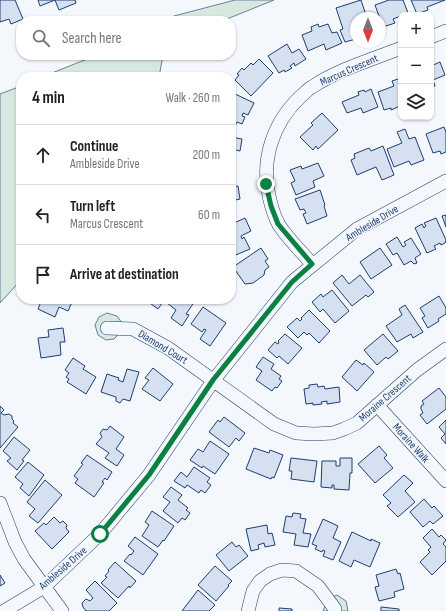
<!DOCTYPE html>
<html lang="en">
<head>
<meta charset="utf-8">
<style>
  :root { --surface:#fff; --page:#f2f2f2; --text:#222; --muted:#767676; --line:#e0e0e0 }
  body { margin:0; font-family:"Sofia Sans Condensed",sans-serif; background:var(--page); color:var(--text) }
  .controls { position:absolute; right:12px; top:12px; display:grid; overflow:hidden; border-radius:8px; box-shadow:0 1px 3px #0004 }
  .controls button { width:36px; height:36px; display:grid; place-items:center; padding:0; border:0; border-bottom:1px solid var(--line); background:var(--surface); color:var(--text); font:20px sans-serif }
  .compass { position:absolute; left:350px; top:12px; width:36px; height:36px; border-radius:50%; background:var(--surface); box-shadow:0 1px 3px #0004; rotate:180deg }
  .stop { position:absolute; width:12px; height:12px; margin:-9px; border:3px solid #0b8043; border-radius:50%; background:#fff }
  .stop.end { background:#0b8043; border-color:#fff; box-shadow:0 1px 4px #0008 }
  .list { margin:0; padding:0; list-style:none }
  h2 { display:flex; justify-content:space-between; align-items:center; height:52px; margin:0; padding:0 16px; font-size:17px }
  h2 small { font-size:13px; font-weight:400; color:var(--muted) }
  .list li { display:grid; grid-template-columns:26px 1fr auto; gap:12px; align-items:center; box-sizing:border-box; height:60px; padding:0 16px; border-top:1px solid var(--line) }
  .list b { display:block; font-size:15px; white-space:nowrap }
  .list p { margin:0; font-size:13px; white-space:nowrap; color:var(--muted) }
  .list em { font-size:13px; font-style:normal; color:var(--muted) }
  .icon { flex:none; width:22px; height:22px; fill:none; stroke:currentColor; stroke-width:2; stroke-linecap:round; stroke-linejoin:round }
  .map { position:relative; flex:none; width:446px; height:611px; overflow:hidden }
  .search { position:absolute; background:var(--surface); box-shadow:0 1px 3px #0004; left:16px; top:16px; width:220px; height:44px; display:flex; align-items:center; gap:10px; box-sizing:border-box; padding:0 14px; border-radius:16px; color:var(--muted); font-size:15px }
  .panel { position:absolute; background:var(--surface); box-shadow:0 1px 3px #0004; left:16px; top:72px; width:220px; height:232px; border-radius:16px }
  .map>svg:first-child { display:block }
  .green { fill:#d7e8df; stroke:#687fa3 }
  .building { fill:#d5e0f0; stroke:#1d3f73 }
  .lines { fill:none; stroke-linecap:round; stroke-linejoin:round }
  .minor-casing { stroke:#1d3f73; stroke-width:14 }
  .minor { stroke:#f4f7fb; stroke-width:13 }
  .route { stroke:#0b8043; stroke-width:5 }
  .labels { text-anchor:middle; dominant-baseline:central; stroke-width:3; stroke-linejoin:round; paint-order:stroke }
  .street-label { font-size:11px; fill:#1d3f73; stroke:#f4f7fb }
</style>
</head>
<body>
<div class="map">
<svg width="446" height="611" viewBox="0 0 446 611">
  <rect width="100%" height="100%" fill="#f4f7fb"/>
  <g class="green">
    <polygon points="235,0 274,0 222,21 165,21 174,16"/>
    <polygon points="97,55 163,55 159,77 42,77"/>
    <polygon points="21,86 21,280 0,303 0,94"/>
    <polygon points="107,313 117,316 122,323 120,333 114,339 106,340 98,335 95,325 99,317"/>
    <polygon points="337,595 346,601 348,611 323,611 328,599"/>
  </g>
  <g class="building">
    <polygon points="0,0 15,0 23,19 11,24 9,19 0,22"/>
    <polygon points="38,0 75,0 76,3 59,10 55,0 40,6"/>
    <polygon points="361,0 367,18 356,18 356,26 354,27 356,39 345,42 340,30 343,29 336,8"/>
    <polygon points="389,0 403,0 408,13 393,19 395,23 383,27 375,5"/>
    <polygon points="411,0 445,0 427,7 428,10 417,14"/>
    <polygon points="318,24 319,27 328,24 332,33 337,32 342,43 326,50 324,44 308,51 302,35 312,31 311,27"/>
    <polygon points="287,44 292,53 299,49 306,59 295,66 294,63 290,66 292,68 285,72 284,70 279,73 268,56"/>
    <polygon points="259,59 273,73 251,96 235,80 239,75 237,74 242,68 244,70 251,63 253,65"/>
    <polygon points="440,62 445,75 433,80 435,86 431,87 431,66"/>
    <polygon points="401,78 401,103 399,104 400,106 391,110 391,108 384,110 378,92 394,86 392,81"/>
    <polygon points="371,89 378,107 363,113 361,108 347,113 342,102 359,95 358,92 364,90 365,92"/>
    <polygon points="231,92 254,103 248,115 243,113 242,116 245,117 242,124 237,122 234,128 231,127"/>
    <polygon points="322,113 338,130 318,149 316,146 313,150 300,137 313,125 311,123"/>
    <polygon points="444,127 446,132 446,152 441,154 440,151 433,153 426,134"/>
    <polygon points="405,129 409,139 415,137 424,160 411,165 409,161 394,167 387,149 402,143 397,132"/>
    <polygon points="231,137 242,139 240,151 231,149"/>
    <polygon points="383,146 394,175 382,180 376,167 357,175 351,160 355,158 354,154 369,148 371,151"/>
    <polygon points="318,163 324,176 313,181 315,187 296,195 291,183 295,181 290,170 301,166 302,169"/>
    <polygon points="238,186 240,199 231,201 233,217 231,217 231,187"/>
    <polygon points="320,190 325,205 324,206 327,216 307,224 303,214 306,213 304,209 300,210 295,199"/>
    <polygon points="446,215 446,227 442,216"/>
    <polygon points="245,218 251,231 241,236 242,239 244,237 250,249 231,257 232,224"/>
    <polygon points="436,218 446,240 445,243 441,245 440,243 434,246 436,249 427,253 415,228 422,224 424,228 426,226 424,223"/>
    <polygon points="397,237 403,247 406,245 404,242 411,238 421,254 415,258 417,263 414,264 411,261 404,265 397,253 393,255 386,244"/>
    <polygon points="261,248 268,259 265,261 269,267 265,270 264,275 253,283 245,284 233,267"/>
    <polygon points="380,248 392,265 371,279 360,262"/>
    <polygon points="342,275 349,284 360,275 374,292 368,297 366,295 352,306 333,283"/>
    <polygon points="332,290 349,311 335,323 323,309 320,312 312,302 321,294 323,297"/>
    <polygon points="439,296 446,308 446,314 438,319 439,321 428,328 422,318 425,316 420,308"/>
    <polygon points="42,299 72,299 73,300 68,311 59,307 55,317 38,309"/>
    <polygon points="148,299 165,299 158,309 147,301"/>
    <polygon points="170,299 192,299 195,301 186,314 189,315 182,326 171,318 176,310 167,303"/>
    <polygon points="405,305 423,332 413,338 411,334 397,342 386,326 402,315 399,309"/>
    <polygon points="203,307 226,323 210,346 200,339 206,330 204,329 202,332 191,324"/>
    <polygon points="309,310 330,331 319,343 309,333 307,335 304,332 298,338 287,327 297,318 300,321 302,319 301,318"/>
    <polygon points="63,328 65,342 60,342 61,355 41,358 38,338 49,337 48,330"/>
    <polygon points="285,334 302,348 288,364 279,356 277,358 268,350 275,342 278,344 279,342 278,341"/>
    <polygon points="383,334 398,351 388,359 386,357 377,365 364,350"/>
    <polygon points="263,357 274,364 271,369 281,376 279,379 282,381 277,388 275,387 272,391 256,380 262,371 256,367"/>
    <polygon points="73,358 85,366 83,369 96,377 86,394 67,382 69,379 66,377 69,373 65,370"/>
    <polygon points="356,360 363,365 364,363 374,372 357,391 342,377"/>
    <polygon points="153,368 173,384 160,401 142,389 149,380 145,378"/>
    <polygon points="127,369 139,372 130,401 123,399 120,403 116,401 116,397 101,392 107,374 119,378 118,380 123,382"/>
    <polygon points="317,384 318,387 324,386 325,389 339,387 340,402 327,404 327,401 321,402 322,404 313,405 313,403 306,404 304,389 309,388 309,385"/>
    <polygon points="439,388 446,397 446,409 427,424 420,415 423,413 421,409 421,406 424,404 422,401"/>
    <polygon points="0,406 4,410 1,413 4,415 9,414 12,416 12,419 14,421 13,423 18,427 0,448"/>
    <polygon points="224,417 245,433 239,441 236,438 229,447 209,432 218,420 220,422"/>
    <polygon points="446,420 446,444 441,438 445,434 439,427"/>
    <polygon points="110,426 124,437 116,449 124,455 117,466 105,458 109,453 96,444 102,437 100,433 103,429 107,430"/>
    <polygon points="14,437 30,450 22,460 24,461 17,470 7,461 11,458 3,451"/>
    <polygon points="210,441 229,454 215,474 203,466 202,468 190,460 198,449 203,452"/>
    <polygon points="379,446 387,455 384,458 393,468 375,483 358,464"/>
    <polygon points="254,448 269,453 270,450 283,455 274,478 272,477 271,479 246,469"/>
    <polygon points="87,455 112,472 107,480 105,478 102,482 104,483 94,497 75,483 78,479 74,476 83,464 81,463"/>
    <polygon points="291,458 317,461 314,482 291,479 292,471 289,471"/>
    <polygon points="340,458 352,458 352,473 350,473 349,490 334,489 334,485 332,485 332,488 321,487 322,461 336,461 336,466 340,466"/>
    <polygon points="28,462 44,475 29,496 20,488 23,484 15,477"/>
    <polygon points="194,467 210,478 207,482 211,485 205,493 201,490 199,493 187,485 185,488 174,481 181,472 187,477"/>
    <polygon points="404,475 413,483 405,491 415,502 398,517 387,506 391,503 383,495"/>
    <polygon points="45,480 62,495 38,523 29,516 35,509 27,502"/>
    <polygon points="171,487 182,495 178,500 188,508 186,510 190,513 185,520 182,518 178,523 163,511 170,502 163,497"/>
    <polygon points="424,499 432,508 434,506 443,516 433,524 430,521 423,527 410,512"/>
    <polygon points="152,511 174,526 164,541 163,540 158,547 142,536 149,525 145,522"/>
    <polygon points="293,513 301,514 300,518 306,519 303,533 311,534 308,547 294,545 296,534 283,532 286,516 292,517"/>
    <polygon points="54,517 60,523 63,521 67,525 66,528 69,532 52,549 35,531 44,523 46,525"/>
    <polygon points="323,519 338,526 333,538 341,542 333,560 323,556 325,551 323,550 322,552 315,549 317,546 312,544"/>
    <polygon points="267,525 268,534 272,533 275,545 265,547 264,543 258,545 259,549 251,551 246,529"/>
    <polygon points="432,529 439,537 441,535 446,540 443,544 446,547 446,561 432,575 420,562 430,552 428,550 431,547 423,538"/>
    <polygon points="352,532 371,541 371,539 380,543 370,567 354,560 351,567 339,561"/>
    <polygon points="135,537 158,554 143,575 124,561 130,554 131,555 134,551 128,546"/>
    <polygon points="232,542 236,547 239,545 248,556 229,571 216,555"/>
    <polygon points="115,562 136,581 130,588 129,586 118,598 101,583 107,577 105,576 109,571 108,570"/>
    <polygon points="215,566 232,581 228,585 229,586 216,601 198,585"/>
    <polygon points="396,569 398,574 400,573 404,589 394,592 395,597 379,601 375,587 379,586 376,575"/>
    <polygon points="0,575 5,583 0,586"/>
    <polygon points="95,581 117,603 109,611 86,611 83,607 82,603 86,599 90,601 93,598 86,590"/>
    <polygon points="198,590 215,605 209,611 182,611"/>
    <polygon points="381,607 399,609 399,611 381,611"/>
    <polygon points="279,608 292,609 292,611 279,611"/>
  </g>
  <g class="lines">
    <g class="minor-casing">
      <g id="minor">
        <polyline points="431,37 446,31"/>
        <path d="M312,264C301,251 288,239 279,225C274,216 271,205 269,196C261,159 273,123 300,97C304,94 308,89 312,87C339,69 371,60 401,48"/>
        <polyline points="107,328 133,329 168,348 274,424 296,433 314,434 333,433 344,429 357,423 417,370 446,349"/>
        <polyline points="377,405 446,481"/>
        <polyline points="0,503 15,542 24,559 62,611"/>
        <polyline points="4,611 44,587 100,534 149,475 213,381 292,282 357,229 446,181"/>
        <polyline points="248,611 253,591 260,581 270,574 282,570 296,571 318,586 335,609"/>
      </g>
    </g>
    <use href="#minor" class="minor"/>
  </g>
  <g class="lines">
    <polyline class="route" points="100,534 149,475 213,380 292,282 312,264 278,224 271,206 266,184"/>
  </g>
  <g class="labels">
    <g class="street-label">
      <text transform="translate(349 70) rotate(-24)">Marcus Crescent</text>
      <text transform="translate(372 223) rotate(-31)">Ambleside Drive</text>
      <text transform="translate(163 347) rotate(31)">Diamond Court</text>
      <text transform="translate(385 398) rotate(-41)">Moraine Crescent</text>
      <text transform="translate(411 443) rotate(48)">Moraine Walk</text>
      <text transform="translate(63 568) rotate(-41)">Ambleside Drive</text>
    </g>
  </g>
</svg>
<div class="controls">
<button>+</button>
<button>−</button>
<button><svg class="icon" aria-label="layers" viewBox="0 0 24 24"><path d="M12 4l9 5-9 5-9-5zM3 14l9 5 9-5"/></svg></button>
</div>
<svg class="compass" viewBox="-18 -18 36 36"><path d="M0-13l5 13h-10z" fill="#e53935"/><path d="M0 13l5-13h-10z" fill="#767676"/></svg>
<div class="stop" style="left:100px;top:534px"></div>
<div class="stop end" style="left:266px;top:184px"></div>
<div class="search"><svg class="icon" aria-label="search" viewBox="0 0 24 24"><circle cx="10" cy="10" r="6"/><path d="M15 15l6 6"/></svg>Search here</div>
<section class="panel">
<h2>4 min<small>Walk · 260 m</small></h2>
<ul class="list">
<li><svg class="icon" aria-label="ahead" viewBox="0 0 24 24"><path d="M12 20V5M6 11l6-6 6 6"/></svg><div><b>Continue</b><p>Ambleside Drive</p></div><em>200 m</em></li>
<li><svg class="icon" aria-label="left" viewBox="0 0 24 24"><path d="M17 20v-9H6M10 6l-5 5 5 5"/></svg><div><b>Turn left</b><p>Marcus Crescent</p></div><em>60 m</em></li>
<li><svg class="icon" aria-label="arrive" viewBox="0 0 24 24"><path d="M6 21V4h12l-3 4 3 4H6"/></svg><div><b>Arrive at destination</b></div></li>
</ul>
</section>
</div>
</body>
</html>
